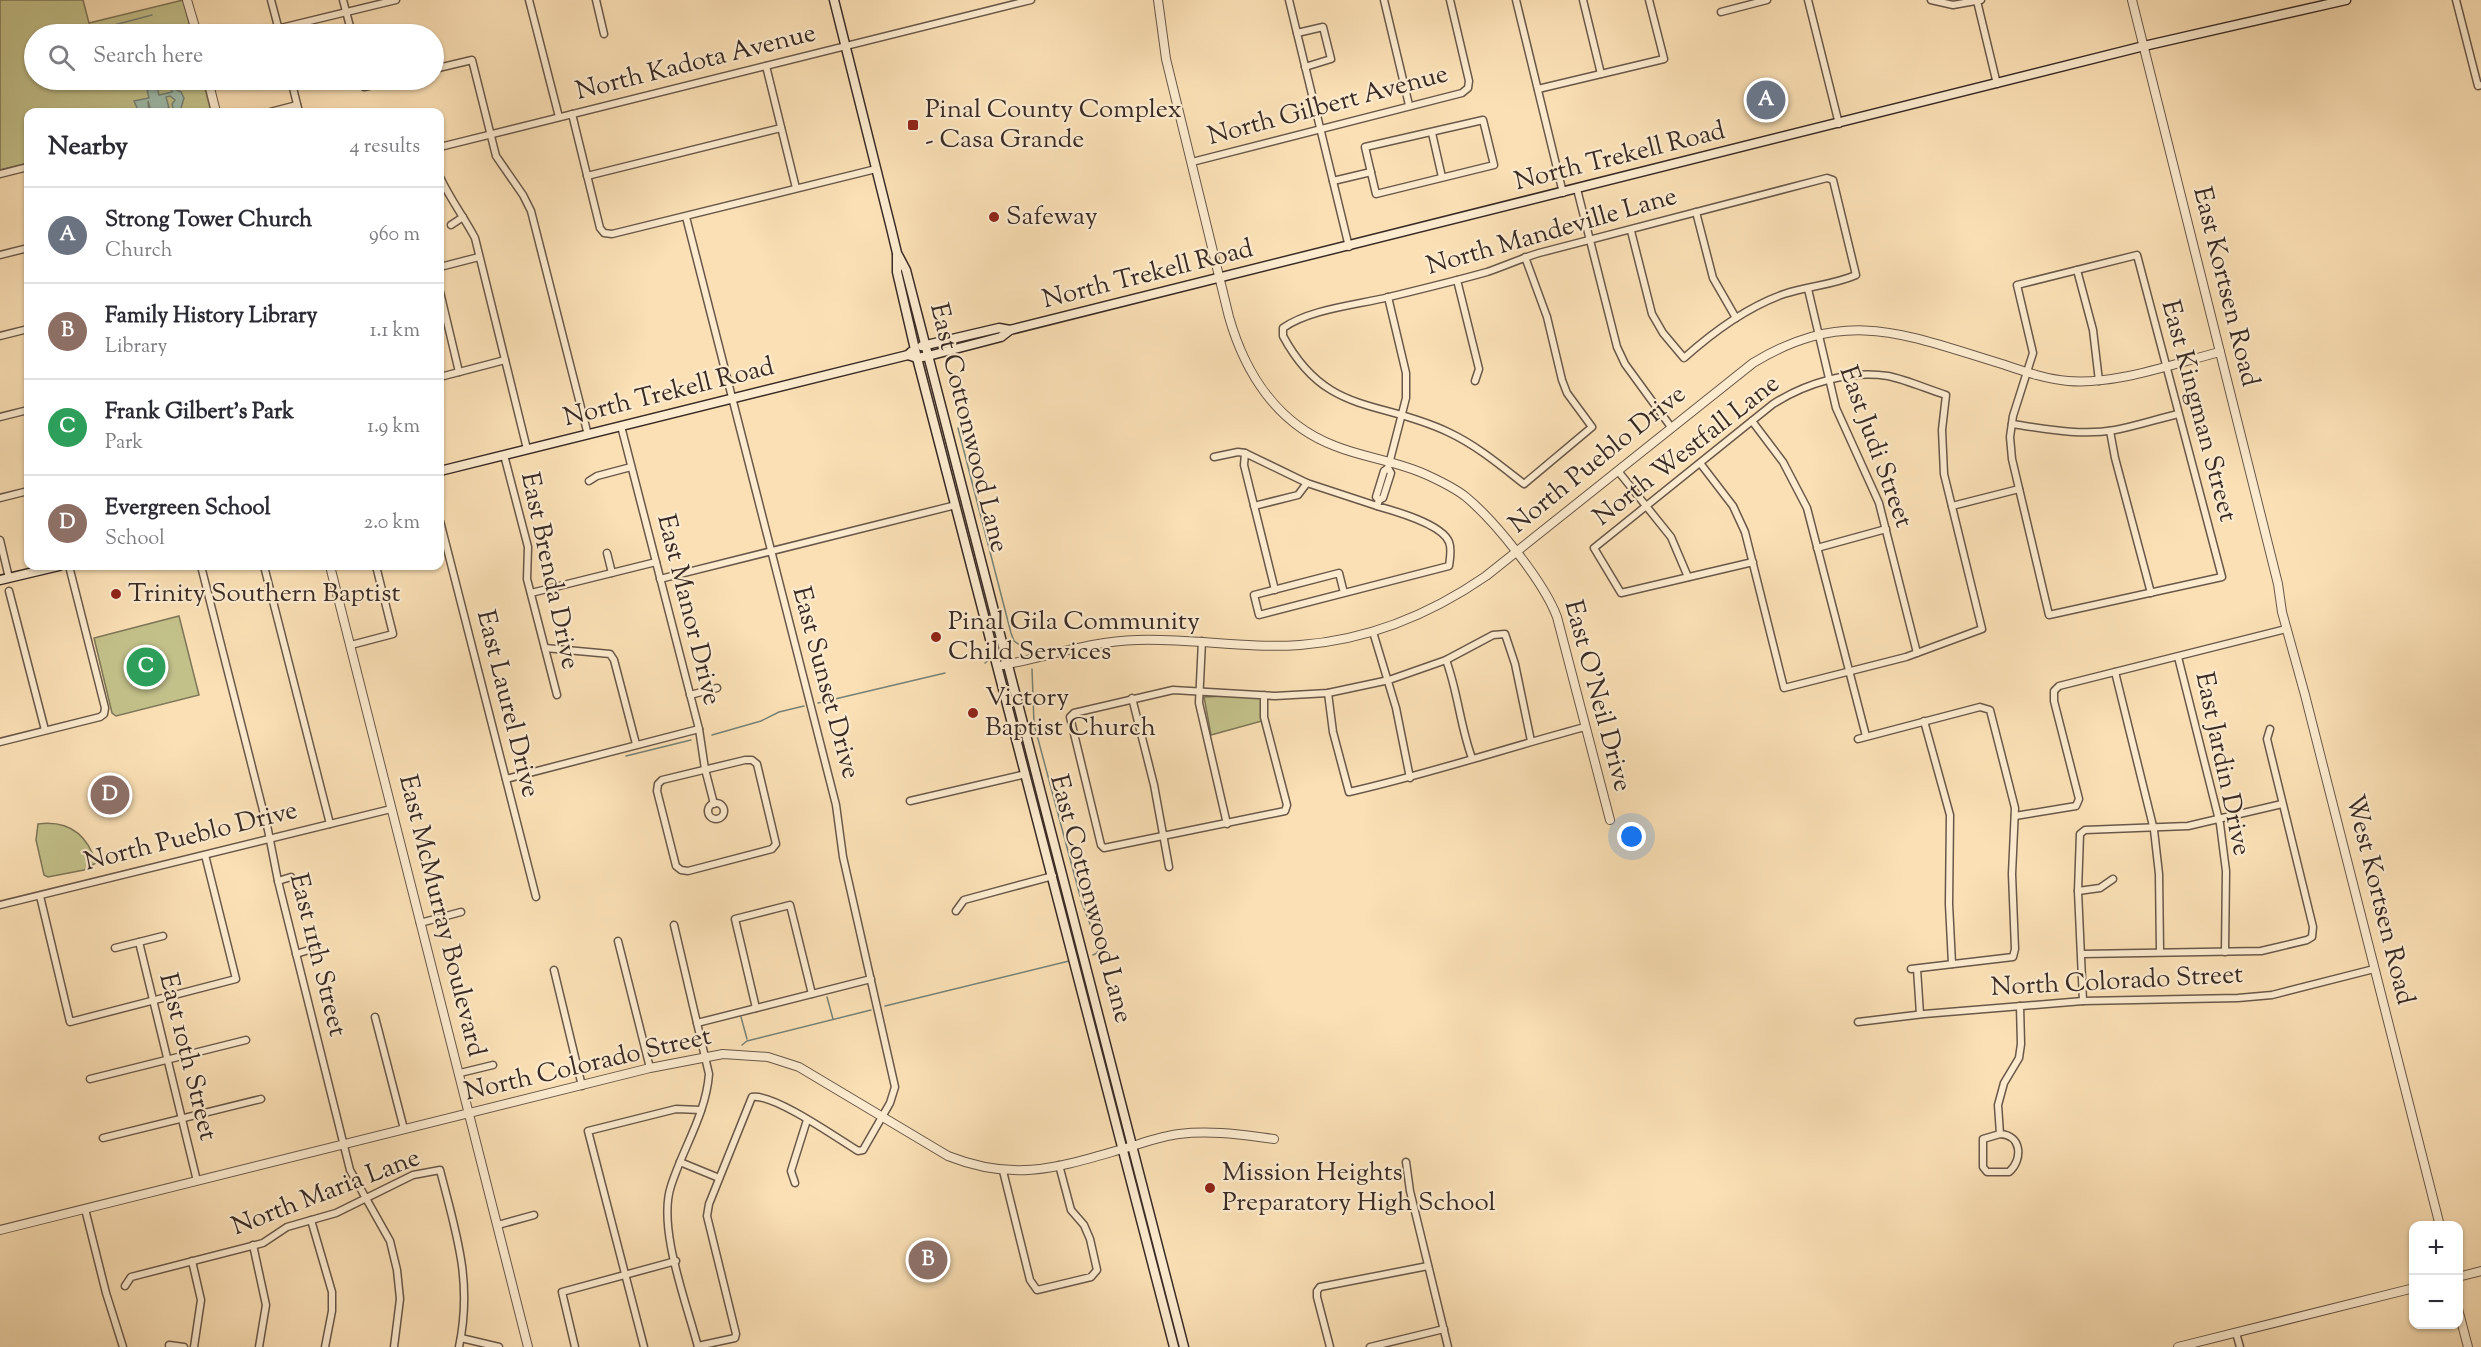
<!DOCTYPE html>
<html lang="en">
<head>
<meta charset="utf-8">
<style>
  :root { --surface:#fff; --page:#f2f2f3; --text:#2b2b33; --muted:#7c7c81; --line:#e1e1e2; --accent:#0b8043 }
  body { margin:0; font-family:"Sorts Mill Goudy",serif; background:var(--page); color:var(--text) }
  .controls { position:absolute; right:18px; bottom:18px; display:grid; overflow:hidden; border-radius:12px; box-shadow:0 2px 4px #0004 }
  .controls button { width:54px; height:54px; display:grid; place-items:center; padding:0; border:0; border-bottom:2px solid var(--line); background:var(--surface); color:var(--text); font:30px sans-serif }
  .you { position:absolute; left:1632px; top:837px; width:21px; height:21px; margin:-15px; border:4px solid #fff; border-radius:50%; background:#1a73e8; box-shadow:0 0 0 9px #1a73e833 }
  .badge { display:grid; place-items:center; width:39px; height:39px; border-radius:50%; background:var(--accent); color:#fff; font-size:20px; font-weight:700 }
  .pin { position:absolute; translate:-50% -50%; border:3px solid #fff; box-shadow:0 2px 6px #0006 }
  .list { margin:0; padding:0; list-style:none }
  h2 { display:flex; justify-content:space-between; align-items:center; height:78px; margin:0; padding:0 24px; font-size:26px }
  h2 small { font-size:20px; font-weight:400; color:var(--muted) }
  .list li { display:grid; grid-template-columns:39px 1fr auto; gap:18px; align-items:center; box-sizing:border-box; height:96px; padding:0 24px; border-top:2px solid var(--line) }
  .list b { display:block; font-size:22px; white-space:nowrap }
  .list p { margin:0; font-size:20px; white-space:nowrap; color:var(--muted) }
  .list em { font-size:20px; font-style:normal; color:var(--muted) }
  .icon { flex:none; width:33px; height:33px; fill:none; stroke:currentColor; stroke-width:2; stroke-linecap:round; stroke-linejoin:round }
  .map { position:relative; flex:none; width:2481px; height:1347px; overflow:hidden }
  .search { position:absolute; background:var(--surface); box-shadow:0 2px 4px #0004; left:24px; top:24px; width:420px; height:66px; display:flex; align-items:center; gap:15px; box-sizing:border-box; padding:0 21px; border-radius:33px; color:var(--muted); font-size:22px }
  .panel { position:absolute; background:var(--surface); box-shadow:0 2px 4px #0004; left:24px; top:108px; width:420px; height:462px; border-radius:12px }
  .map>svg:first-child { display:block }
  .green { fill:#c3c18a; stroke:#7e7658; stroke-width:1.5 }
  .water { fill:#9fbdad; stroke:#768277; stroke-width:1.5 }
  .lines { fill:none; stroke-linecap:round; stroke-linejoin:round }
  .stream { stroke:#768277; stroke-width:1.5 }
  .minor-casing { stroke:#695849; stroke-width:9 }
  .tertiary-casing { stroke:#695849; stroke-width:10 }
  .secondary-casing { stroke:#382a25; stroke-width:11 }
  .minor { stroke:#fcebcf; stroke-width:6 }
  .tertiary { stroke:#fcebcf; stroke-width:8 }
  .secondary { stroke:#fcebcf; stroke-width:8 }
  .poi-dot { fill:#8f2418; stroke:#fcebcf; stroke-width:2 }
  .labels { text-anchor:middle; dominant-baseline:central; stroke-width:4.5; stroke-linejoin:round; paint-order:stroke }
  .street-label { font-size:26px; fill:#382a25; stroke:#fcebcf }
  .poi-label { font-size:26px; fill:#382a25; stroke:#fcebcf; text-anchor:start }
</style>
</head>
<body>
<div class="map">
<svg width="2481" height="1347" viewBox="0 0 2481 1347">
  <rect width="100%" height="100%" fill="#fbe0b5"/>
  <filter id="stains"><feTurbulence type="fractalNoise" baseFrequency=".00333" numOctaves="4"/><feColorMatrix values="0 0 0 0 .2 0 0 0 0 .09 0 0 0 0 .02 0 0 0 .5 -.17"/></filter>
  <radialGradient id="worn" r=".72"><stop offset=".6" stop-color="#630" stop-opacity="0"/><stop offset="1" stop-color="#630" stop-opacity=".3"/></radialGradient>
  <g class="green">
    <polygon points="0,0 83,0 89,23 183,0 192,34 34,34 34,80 203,80 211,112 28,112 28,163 0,170"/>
    <polygon points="179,616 199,695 116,716 112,713 94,638"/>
    <polygon points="1247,695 1261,698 1262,721 1211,735 1204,697"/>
    <path d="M38,824C69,820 87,834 96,863L84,870L48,877L44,875L36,840Z"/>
  </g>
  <polygon class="water" points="157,87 159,95 172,92 172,87 181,92 184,98 181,108 174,112 172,104 175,100 170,96 166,97 169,108 151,112 148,101 149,112 138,110 134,101 149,98 147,90"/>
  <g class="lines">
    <g class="stream">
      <polyline points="99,29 152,15"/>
      <polyline points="958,428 1011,633 1014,641 1027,650"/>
      <polyline points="985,663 991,658"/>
      <polyline points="1032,669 1034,724 1080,896"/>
      <polyline points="818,703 945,673"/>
      <polyline points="712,735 761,721 779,712 804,706"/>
      <polyline points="626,756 691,740"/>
      <polyline points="1081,901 1099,947 1097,953 1093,955"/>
      <polyline points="827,997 833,1019"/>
      <polyline points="885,1006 1069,961"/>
      <polyline points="741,1017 747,1039"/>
      <polyline points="742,1045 747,1041 871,1010"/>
    </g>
    <g class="minor-casing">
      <g id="minor">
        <polyline points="271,0 280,34"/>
        <polyline points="343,0 352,34"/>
        <polyline points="529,0 559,117"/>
        <polyline points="596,0 604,34"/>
        <polyline points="1289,0 1349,247"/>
        <polyline points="1384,0 1409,105"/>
        <polyline points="1516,0 1563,193"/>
        <polyline points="1583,0 1601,74"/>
        <polyline points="1808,0 1839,124"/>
        <polyline points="1931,0 1953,5 1981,0"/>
        <polyline points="2456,0 2478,86 2481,85"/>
        <polyline points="1977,1 1997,84"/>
        <polyline points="1721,12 1767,0"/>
        <polyline points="1297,33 1323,27 1331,59 1305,67"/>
        <polyline points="256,34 396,0"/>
        <polyline points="766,66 796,188"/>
        <polyline points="434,69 472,60 496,156 523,195 531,211 588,435"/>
        <polyline points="291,80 299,112"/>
        <polyline points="363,80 364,87 395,80"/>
        <polyline points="1538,89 1664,59 1649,0"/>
        <polyline points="270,112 297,105"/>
        <polyline points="572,114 600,228 604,233 612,234 876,169"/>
        <polygon points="1483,120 1494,165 1376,194 1365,147"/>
        <polyline points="1432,133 1442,177"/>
        <polyline points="440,147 1031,0"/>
        <polyline points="1192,162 1462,93 1468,88 1469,81 1450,0"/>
        <polyline points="0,174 28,167"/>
        <polyline points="587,176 781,128"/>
        <path d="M440,177C450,199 464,217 475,238L527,449"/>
        <polyline points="1333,181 1371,172"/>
        <polyline points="1577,189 1617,347 1625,364 1671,427"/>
        <polyline points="1696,212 1713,278 1736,318"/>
        <path d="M686,217L836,805L843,857L895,1087L890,1103L863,1150L858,1151C837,1138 773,1093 752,1097L709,1204L707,1216L736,1334L735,1338L698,1346"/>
        <polyline points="451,225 463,217"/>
        <polyline points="0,255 28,248"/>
        <polygon points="2137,255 2222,577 2049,615 2012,459 2010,437 2013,416 2033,353 2017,285"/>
        <path d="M1525,257L1547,317L1562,380L1567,393L1592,427L1524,484C1500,465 1476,445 1448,432C1379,399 1326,416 1283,336V328C1310,309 1357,305 1389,297C1422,289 1455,281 1487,272C1505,266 1522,258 1539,253L1827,178L1833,180L1856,275C1833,285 1808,286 1784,294C1747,307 1713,332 1684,358L1663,333L1652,314L1631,231"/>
        <polyline points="440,267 479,257"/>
        <polyline points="2077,270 2093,330 2099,381"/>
        <polyline points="1457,280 1479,369 1475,381"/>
        <polyline points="1808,289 1836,408 1879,503 1917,653"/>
        <polyline points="440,292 459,372"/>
        <polyline points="1388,297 1406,373 1406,398 1388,468 1391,473 1383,498 1379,500 1376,497 1384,471 1388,468"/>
        <polyline points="0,336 28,329"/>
        <polyline points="440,377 505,360"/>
        <polyline points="0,417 28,410"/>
        <polyline points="1752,421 1783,462 1807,508 1866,736"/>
        <path d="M2012,424C2046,429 2081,436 2115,430C2136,426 2157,419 2178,414"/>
        <polyline points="621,426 699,729 705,769 714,804"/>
        <polyline points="2110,431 2115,458 2151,593"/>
        <polyline points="504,455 528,547 527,579 557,695"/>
        <polyline points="1214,457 1238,452 1245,453"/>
        <path d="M1700,463L1733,506L1745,532L1784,688L1906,657L1982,629L1944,474L1942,430L1946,395C1927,389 1907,380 1888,376C1849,370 1806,383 1773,404L1594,548L1621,593L1753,562"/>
        <polyline points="1618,471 1671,537 1688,577"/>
        <polyline points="589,481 597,476 631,467"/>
        <polyline points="0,498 28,491"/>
        <polyline points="1254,506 1298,495 1307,483"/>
        <polyline points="1952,506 2019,489"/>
        <polyline points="440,521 536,897"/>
        <polyline points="0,540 9,578"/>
        <polyline points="1817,548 1886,529"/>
        <polyline points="607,553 612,573"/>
        <polyline points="201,566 268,830 278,881 350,1170 390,1241 397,1270 400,1299 394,1347"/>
        <polyline points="264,566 330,824"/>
        <polyline points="660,579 956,505"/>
        <polyline points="1275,590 1244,465 1245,453 1307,483 1377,506"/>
        <polyline points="9,591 45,730"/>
        <polyline points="531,593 656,562"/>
        <path d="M1344,593L1339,573L1254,595L1259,615L1449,566C1450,558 1452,549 1449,542C1442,524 1395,511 1377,506L1379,500"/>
        <polyline points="1373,632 1396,708 1410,778"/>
        <polyline points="1202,641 1199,703 1227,824"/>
        <polyline points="351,645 393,634 376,566"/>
        <polyline points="545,648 610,654 614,660 636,744"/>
        <polyline points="2178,657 2220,824 2226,871 2225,952"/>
        <path d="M1446,660C1458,692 1460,726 1472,758"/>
        <polyline points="2115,672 2154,830 2159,874 2160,951"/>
        <path d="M1328,693L1333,732L1349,792C1429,774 1506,748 1585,727"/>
        <polyline points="690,695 717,688"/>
        <polyline points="1264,695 1264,717 1287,805 1285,811 1104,848 1101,845 1070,717 1074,713 1173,690 1275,696 1328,693 1389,680 1446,660 1493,635 1505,634 1515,664 1531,741"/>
        <polyline points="1132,698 1154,785 1169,867"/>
        <polyline points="1924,721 1950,815 1949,904 1952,964"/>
        <polyline points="1858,739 1980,707 1990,710 2015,808 2012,874 2015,949 2013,957 1911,969"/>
        <polyline points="0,742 100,717 104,714 105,708 69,566"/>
        <polygon points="745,760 752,760 757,764 776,844 772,849 688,871 681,870 676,866 657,791 658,784 662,780"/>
        <polyline points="506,779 699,729"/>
        <polyline points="910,801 1026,774"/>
        <circle cx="716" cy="811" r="8"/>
        <polyline points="2015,816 2076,806 2079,799 2054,701 2054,691 2059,686 2286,629"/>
        <polyline points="278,881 291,877"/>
        <polyline points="2078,891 2100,888 2113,879"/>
        <polyline points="40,896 70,1022 236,979 205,855"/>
        <polyline points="0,905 391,809"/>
        <polyline points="956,911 964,900 1053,876"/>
        <polyline points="420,923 461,912"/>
        <path d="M674,925L709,1074C706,1114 683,1148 671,1186C657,1228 687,1304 698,1347"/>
        <polyline points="618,941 650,1068"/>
        <polyline points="139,942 197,1181"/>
        <polyline points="115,948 163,936"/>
        <polyline points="296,954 309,950"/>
        <polyline points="2082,954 2261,951 2307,940 2312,937 2313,927 2267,739 2270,729"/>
        <polyline points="1917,969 1920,1014"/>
        <polyline points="554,970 582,1086"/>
        <polyline points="2083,1001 2078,891 2080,834 2085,830 2188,826 2282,804"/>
        <polyline points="756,1008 735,919 790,905 812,994"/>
        <polyline points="375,1017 404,1129"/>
        <polyline points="1858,1022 1924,1014 2083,1001 2238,998 2272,995 2374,969"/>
        <polyline points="697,1023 871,979"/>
        <polyline points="460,1073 493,1065"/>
        <polyline points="90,1079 246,1040"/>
        <path d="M2000,1134L1983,1139V1167L1987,1172H2009C2023,1160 2022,1135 2000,1134L1998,1105L2004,1083L2019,1058L2021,1044L2020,1006"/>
        <polyline points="103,1138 261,1099"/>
        <polyline points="680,1162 719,1178"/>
        <polyline points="1406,1162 1410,1191 1448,1347"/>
        <polyline points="1003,1171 1030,1280 1037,1290 1091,1277 1097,1270 1090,1239 1084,1225 1071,1210 1059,1165"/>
        <polyline points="795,1183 791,1171 807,1120"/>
        <polyline points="85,1209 106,1293 123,1347"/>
        <polyline points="311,1220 332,1292 332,1311 325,1347"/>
        <polyline points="498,1225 534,1215"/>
        <polyline points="253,1245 266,1305 259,1347"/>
        <polyline points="192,1261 201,1300 194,1347"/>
        <path d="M125,1286L131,1277L263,1243L287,1227L336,1213L413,1175L440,1170C456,1233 473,1281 459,1347"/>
        <polyline points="2236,1333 2240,1347"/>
        <polyline points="461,1338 499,1347"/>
        <polyline points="169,1345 184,1347"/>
        <polyline points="575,1347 562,1292 676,1261"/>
        <polyline points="644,1347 588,1131 676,1109 701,1110"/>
        <polyline points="1330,1347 1317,1297 1317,1291 1320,1287 1428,1266"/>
        <polyline points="1370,1347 1444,1329"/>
      </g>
    </g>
    <g class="tertiary-casing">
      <g id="tertiary">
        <polyline points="187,0 197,34"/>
        <path d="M1158,0L1166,59L1229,317C1245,373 1277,424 1335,446C1365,458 1397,461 1427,475C1440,481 1455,488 1466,497C1495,521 1544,582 1557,617L1610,820"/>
        <polyline points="2132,0 2278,584 2282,612 2305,695 2440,1226"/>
        <polyline points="208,80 216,112"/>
        <polyline points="330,566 528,1347"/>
        <path d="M1003,665C1048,657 1090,641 1137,640C1191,638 1246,649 1300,645C1367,640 1431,614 1486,576L1753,363C1847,306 1906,335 2002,364C2023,371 2045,379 2068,381C2116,385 2172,364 2220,352"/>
        <path d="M0,1230L650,1068L723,1054L768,1057L799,1067L948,1156C1016,1183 1059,1167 1126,1148C1143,1143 1161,1136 1179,1134C1212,1130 1242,1135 1274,1139"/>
        <polyline points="2458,1277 2481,1271"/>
        <polyline points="2458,1309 2468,1347"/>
        <polyline points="2178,1347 2414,1288"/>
      </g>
    </g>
    <g class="secondary-casing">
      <g id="secondary">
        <polyline points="834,0 891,228 897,253 906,270 1184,1347"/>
        <polyline points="897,255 897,272 917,358 1174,1347"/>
        <polyline points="922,346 999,328 1010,330"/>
        <polyline points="908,355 917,358 928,356 1001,337 1010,330 2144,46 2346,0"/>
        <polyline points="440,471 908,355 911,352"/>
        <polyline points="0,580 59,566"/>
      </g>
    </g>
    <use href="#minor" class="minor"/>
    <use href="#tertiary" class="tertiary"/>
    <use href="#secondary" class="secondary"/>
  </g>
  <g class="poi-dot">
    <rect x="907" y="119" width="12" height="12" rx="3"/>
    <circle cx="994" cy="217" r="6"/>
    <circle cx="116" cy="594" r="6"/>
    <circle cx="936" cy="637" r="6"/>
    <circle cx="973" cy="713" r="6"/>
    <circle cx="1210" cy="1188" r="6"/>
  </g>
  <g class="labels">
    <g class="street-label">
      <text transform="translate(696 63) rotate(-14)">North Kadota Avenue</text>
      <text transform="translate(1328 106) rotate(-15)">North Gilbert Avenue</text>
      <text transform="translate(1620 157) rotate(-14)">North Trekell Road</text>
      <text transform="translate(1552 232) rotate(-16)">North Mandeville Lane</text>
      <text transform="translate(1148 275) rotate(-14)">North Trekell Road</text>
      <text transform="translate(2225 287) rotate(76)">East Kortsen Road</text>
      <text transform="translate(669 393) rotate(-14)">North Trekell Road</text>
      <text transform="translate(2198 411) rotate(75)">East Kingman Street</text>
      <text transform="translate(968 428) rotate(76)">East Cottonwood Lane</text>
      <text transform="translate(1875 447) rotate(70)">East Judi Street</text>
      <text transform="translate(1687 451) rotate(-38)">North Westfall Lane</text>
      <text transform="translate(1598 460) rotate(-39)">North Pueblo Drive</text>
      <text transform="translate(549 571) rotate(78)">East Brenda Drive</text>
      <text transform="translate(688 610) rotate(76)">East Manor Drive</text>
      <text transform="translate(825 683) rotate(75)">East Sunset Drive</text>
      <text transform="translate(1597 696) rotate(75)">East O'Neil Drive</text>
      <text transform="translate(507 704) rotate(76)">East Laurel Drive</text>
      <text transform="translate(2222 764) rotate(78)">East Jardin Drive</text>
      <text transform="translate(191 837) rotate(-14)">North Pueblo Drive</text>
      <text transform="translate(1090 899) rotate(75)">East Cottonwood Lane</text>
      <text transform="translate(2379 900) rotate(76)">West Kortsen Road</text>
      <text transform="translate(441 916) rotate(76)">East McMurray Boulevard</text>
      <text transform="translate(317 955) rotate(76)">East 11th Street</text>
      <text transform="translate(2117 982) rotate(-3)">North Colorado Street</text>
      <text transform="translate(187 1057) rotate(76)">East 10th Street</text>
      <text transform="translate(588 1065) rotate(-13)">North Colorado Street</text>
      <text transform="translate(326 1193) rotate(-21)">North Maria Lane</text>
    </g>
    <g class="poi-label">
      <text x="925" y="110">Pinal County Complex<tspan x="925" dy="30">- Casa Grande</tspan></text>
      <text x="1006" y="217">Safeway</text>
      <text x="128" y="594">Trinity Southern Baptist</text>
      <text x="948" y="622">Pinal Gila Community<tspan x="948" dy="30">Child Services</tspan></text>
      <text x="985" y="698">Victory<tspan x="985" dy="30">Baptist Church</tspan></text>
      <text x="1222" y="1173">Mission Heights<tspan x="1222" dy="30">Preparatory High School</tspan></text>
    </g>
  </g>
  <rect width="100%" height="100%" filter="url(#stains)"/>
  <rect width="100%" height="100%" fill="url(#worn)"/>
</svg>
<div class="controls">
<button>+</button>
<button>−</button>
</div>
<div class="you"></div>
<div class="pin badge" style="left:1766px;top:100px;background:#6b7280">A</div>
<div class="pin badge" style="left:928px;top:1260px;background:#8d6e63">B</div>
<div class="pin badge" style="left:146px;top:667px;background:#2e9e5b">C</div>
<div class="pin badge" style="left:110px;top:795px;background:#8d6e63">D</div>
<div class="search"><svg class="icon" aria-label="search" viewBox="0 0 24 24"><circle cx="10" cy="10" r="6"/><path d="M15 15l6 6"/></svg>Search here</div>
<section class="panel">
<h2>Nearby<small>4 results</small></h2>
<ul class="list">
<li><span class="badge" style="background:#6b7280">A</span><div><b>Strong Tower Church</b><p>Church</p></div><em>960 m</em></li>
<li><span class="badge" style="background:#8d6e63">B</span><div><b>Family History Library</b><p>Library</p></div><em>1.1 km</em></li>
<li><span class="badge" style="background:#2e9e5b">C</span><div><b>Frank Gilbert's Park</b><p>Park</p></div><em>1.9 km</em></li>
<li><span class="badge" style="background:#8d6e63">D</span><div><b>Evergreen School</b><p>School</p></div><em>2.0 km</em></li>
</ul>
</section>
</div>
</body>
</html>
